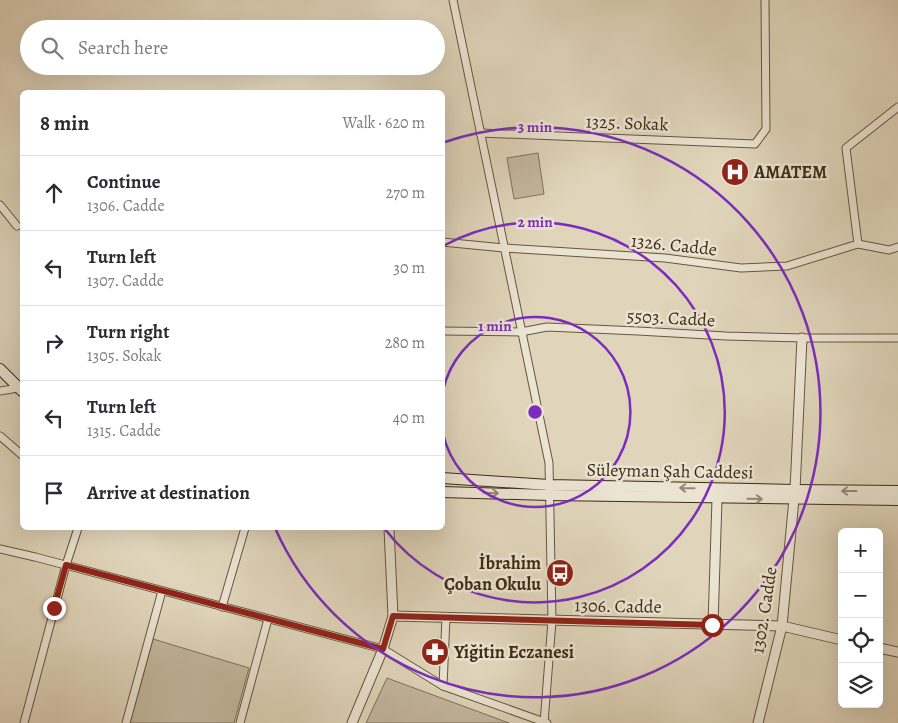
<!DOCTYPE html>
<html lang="en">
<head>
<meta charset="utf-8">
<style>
  :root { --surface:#fff; --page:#f2f2f3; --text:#2b2b33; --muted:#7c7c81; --line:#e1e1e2 }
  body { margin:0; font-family:Alegreya,serif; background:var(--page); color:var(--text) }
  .controls { position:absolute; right:15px; bottom:15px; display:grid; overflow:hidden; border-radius:8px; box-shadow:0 5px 20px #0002 }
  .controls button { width:45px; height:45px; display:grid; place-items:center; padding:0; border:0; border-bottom:1px solid var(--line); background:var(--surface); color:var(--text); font:25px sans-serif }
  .stop { position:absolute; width:15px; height:15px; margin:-11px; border:4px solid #8f2418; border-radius:50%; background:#fff }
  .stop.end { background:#8f2418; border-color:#fff; box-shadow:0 1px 5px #0008 }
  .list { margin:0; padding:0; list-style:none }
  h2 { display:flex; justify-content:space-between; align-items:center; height:65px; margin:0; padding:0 20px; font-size:21px }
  h2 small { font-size:16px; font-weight:400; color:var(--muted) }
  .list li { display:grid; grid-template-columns:32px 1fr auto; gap:15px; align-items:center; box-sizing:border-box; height:75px; padding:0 20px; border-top:1px solid var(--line) }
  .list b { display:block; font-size:19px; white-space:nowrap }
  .list p { margin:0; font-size:16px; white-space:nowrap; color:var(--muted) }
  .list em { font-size:16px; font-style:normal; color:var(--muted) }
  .icon { flex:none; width:28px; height:28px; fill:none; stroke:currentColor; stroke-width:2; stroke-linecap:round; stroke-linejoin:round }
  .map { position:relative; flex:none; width:898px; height:723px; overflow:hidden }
  .search { position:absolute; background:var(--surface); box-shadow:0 5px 20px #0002; left:20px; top:20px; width:425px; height:55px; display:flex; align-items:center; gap:12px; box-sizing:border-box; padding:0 18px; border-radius:28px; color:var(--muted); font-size:19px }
  .panel { position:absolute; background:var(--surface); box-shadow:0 5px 20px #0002; left:20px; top:90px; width:425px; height:440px; border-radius:8px }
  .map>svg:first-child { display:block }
  .green { fill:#c4b89f; stroke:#80725a }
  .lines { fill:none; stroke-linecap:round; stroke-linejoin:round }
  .minor-casing { stroke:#66563e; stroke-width:9 }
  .tertiary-casing { stroke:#66563e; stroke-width:11 }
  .secondary-casing { stroke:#3d2c15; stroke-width:12 }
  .minor { stroke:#ebe4d3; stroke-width:7 }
  .tertiary { stroke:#ebe4d3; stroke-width:9 }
  .secondary { stroke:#ebe4d3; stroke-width:10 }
  .oneway { stroke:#948874 }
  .route { stroke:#8f2418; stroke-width:6 }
  .ring { fill:none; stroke:#7b2cbf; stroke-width:2.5 }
  .labels { text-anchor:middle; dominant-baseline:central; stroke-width:5; stroke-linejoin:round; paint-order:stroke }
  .street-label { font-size:18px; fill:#3d2c15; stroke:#ebe4d3 }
  .poi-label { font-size:18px; font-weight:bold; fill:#3d2c15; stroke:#ebe4d3; text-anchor:start }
  .centre { fill:#7b2cbf; stroke:#ebe4d3; stroke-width:2.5 }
  .ring-label { font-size:15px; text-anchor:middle; font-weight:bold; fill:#7b2cbf; stroke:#ebe4d3; stroke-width:5; stroke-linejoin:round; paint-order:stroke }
</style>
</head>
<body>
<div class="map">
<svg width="898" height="723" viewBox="0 0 898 723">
  <rect width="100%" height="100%" fill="#e0d5bb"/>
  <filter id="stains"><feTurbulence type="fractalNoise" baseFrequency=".004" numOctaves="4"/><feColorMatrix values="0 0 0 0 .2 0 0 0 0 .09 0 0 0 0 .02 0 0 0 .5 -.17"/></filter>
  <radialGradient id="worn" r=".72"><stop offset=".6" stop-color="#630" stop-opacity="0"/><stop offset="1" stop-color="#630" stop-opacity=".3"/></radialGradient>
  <g class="green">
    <polygon points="538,153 544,194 514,199 507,158"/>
    <polygon points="153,639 249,668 234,723 130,723"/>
    <polygon points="387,678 509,723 366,723"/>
  </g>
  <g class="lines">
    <g class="minor-casing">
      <g id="minor">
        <polyline points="453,0 549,463 552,621 544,723"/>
        <polyline points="480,133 755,144 766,129 765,0"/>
        <polyline points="0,205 17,226"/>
        <polyline points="442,242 504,248 665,258 741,268 787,266 858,244 889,250 898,247"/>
        <polyline points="858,244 846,148 898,107"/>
        <polyline points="442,331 521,332 547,327 638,331 726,336 806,338 898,338"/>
        <polyline points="0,391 18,388"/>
        <polyline points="0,436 22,455"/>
        <polyline points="0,549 35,557 383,649 443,686 547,723"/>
        <polyline points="222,607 245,528"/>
        <polyline points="443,686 446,617"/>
        <polyline points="24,723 66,565 78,528"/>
        <polyline points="126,723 162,591"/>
        <polyline points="240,723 268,619"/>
      </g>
    </g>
    <g class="tertiary-casing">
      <g id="tertiary">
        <polyline points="795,490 802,338"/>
        <polyline points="393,616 782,626 842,640"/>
        <polyline points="713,625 717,499"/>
        <polyline points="879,648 898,652"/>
        <polyline points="352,723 383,649 393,616 389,528"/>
        <polyline points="758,723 782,626 794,499"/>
      </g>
    </g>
    <g class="secondary-casing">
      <g id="secondary">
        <polyline points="0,369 22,391"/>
        <polyline points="442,478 549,485 795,490 898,491"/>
        <polyline points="442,492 550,495 898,500"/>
      </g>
    </g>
    <use href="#minor" class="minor"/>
    <use href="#tertiary" class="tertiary"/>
    <use href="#secondary" class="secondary"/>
  </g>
  <defs><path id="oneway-shaft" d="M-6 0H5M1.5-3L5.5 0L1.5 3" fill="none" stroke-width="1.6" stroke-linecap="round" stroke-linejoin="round" transform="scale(1.25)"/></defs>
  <g class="oneway">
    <use href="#oneway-shaft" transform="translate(687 488) rotate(-179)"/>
    <use href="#oneway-shaft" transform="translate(849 491) rotate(-180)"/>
    <use href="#oneway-shaft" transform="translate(491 493) rotate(2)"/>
    <use href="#oneway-shaft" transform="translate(755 499) rotate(1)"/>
  </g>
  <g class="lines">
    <polyline class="route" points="54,608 66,565 383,649 393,616 712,625"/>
  </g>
  <g class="ring">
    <path d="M443 390A95 95 0 1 1 443 434"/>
    <path d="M443 246A190 190 0 1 1 384 528"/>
    <path d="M445 142A285 285 0 1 1 275 528"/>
  </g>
  <defs>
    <g id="hospital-disc" transform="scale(1.4375)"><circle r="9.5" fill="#8f2418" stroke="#ebe4d3"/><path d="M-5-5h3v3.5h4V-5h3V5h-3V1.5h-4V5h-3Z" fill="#fff"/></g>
    <g id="bus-disc" transform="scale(1.4375)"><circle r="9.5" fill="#8f2418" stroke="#ebe4d3"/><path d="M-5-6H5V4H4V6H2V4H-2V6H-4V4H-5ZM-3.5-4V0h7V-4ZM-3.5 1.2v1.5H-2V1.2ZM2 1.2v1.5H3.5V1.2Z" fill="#fff"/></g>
    <g id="pharmacy-disc" transform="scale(1.4375)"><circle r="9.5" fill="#8f2418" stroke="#ebe4d3"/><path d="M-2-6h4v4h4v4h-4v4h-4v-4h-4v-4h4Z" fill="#fff"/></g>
  </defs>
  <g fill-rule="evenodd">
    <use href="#hospital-disc" x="735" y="172"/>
    <use href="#bus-disc" x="560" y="573"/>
    <use href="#pharmacy-disc" x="435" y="652"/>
  </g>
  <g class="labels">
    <g class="street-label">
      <text transform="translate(627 123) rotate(2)">1325. Sokak</text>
      <text transform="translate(674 245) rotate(6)">1326. Cadde</text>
      <text transform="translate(671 318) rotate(3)">5503. Cadde</text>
      <text transform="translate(670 471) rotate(1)">Süleyman Şah Caddesi</text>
      <text transform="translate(618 606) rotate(1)">1306. Cadde</text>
      <text transform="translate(764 610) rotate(-81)">1302. Cadde</text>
    </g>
    <g class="poi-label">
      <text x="754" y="172">AMATEM</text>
      <text x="541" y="563" text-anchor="end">İbrahim<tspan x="541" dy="21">Çoban Okulu</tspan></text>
      <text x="454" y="652">Yiğitin Eczanesi</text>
    </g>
  </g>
  <circle cx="535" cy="412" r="8" class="centre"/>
  <g class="ring-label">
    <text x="535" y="132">3 min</text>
    <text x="535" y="227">2 min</text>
    <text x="495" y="331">1 min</text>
  </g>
  <rect width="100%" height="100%" filter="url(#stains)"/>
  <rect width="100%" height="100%" fill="url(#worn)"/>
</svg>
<div class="controls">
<button>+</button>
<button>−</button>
<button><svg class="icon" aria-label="locate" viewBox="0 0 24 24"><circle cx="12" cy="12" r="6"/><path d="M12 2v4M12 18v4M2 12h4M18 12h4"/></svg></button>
<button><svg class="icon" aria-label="layers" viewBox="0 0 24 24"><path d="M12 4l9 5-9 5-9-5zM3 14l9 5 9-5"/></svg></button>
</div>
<div class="stop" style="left:712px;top:625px"></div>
<div class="stop end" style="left:54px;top:608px"></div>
<div class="search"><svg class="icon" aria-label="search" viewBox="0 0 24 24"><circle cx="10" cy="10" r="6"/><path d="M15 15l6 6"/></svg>Search here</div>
<section class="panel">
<h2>8 min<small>Walk · 620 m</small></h2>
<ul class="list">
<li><svg class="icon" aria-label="ahead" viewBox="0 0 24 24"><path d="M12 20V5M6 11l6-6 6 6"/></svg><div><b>Continue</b><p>1306. Cadde</p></div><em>270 m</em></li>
<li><svg class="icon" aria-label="left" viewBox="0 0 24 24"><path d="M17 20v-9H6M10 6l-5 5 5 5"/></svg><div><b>Turn left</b><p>1307. Cadde</p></div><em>30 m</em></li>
<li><svg class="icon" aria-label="right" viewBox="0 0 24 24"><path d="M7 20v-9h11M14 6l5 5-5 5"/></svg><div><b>Turn right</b><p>1305. Sokak</p></div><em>280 m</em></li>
<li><svg class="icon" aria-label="left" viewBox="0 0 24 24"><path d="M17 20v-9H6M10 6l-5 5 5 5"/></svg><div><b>Turn left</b><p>1315. Cadde</p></div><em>40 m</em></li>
<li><svg class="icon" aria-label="arrive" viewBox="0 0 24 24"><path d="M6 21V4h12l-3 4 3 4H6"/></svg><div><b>Arrive at destination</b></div></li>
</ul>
</section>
</div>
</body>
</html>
